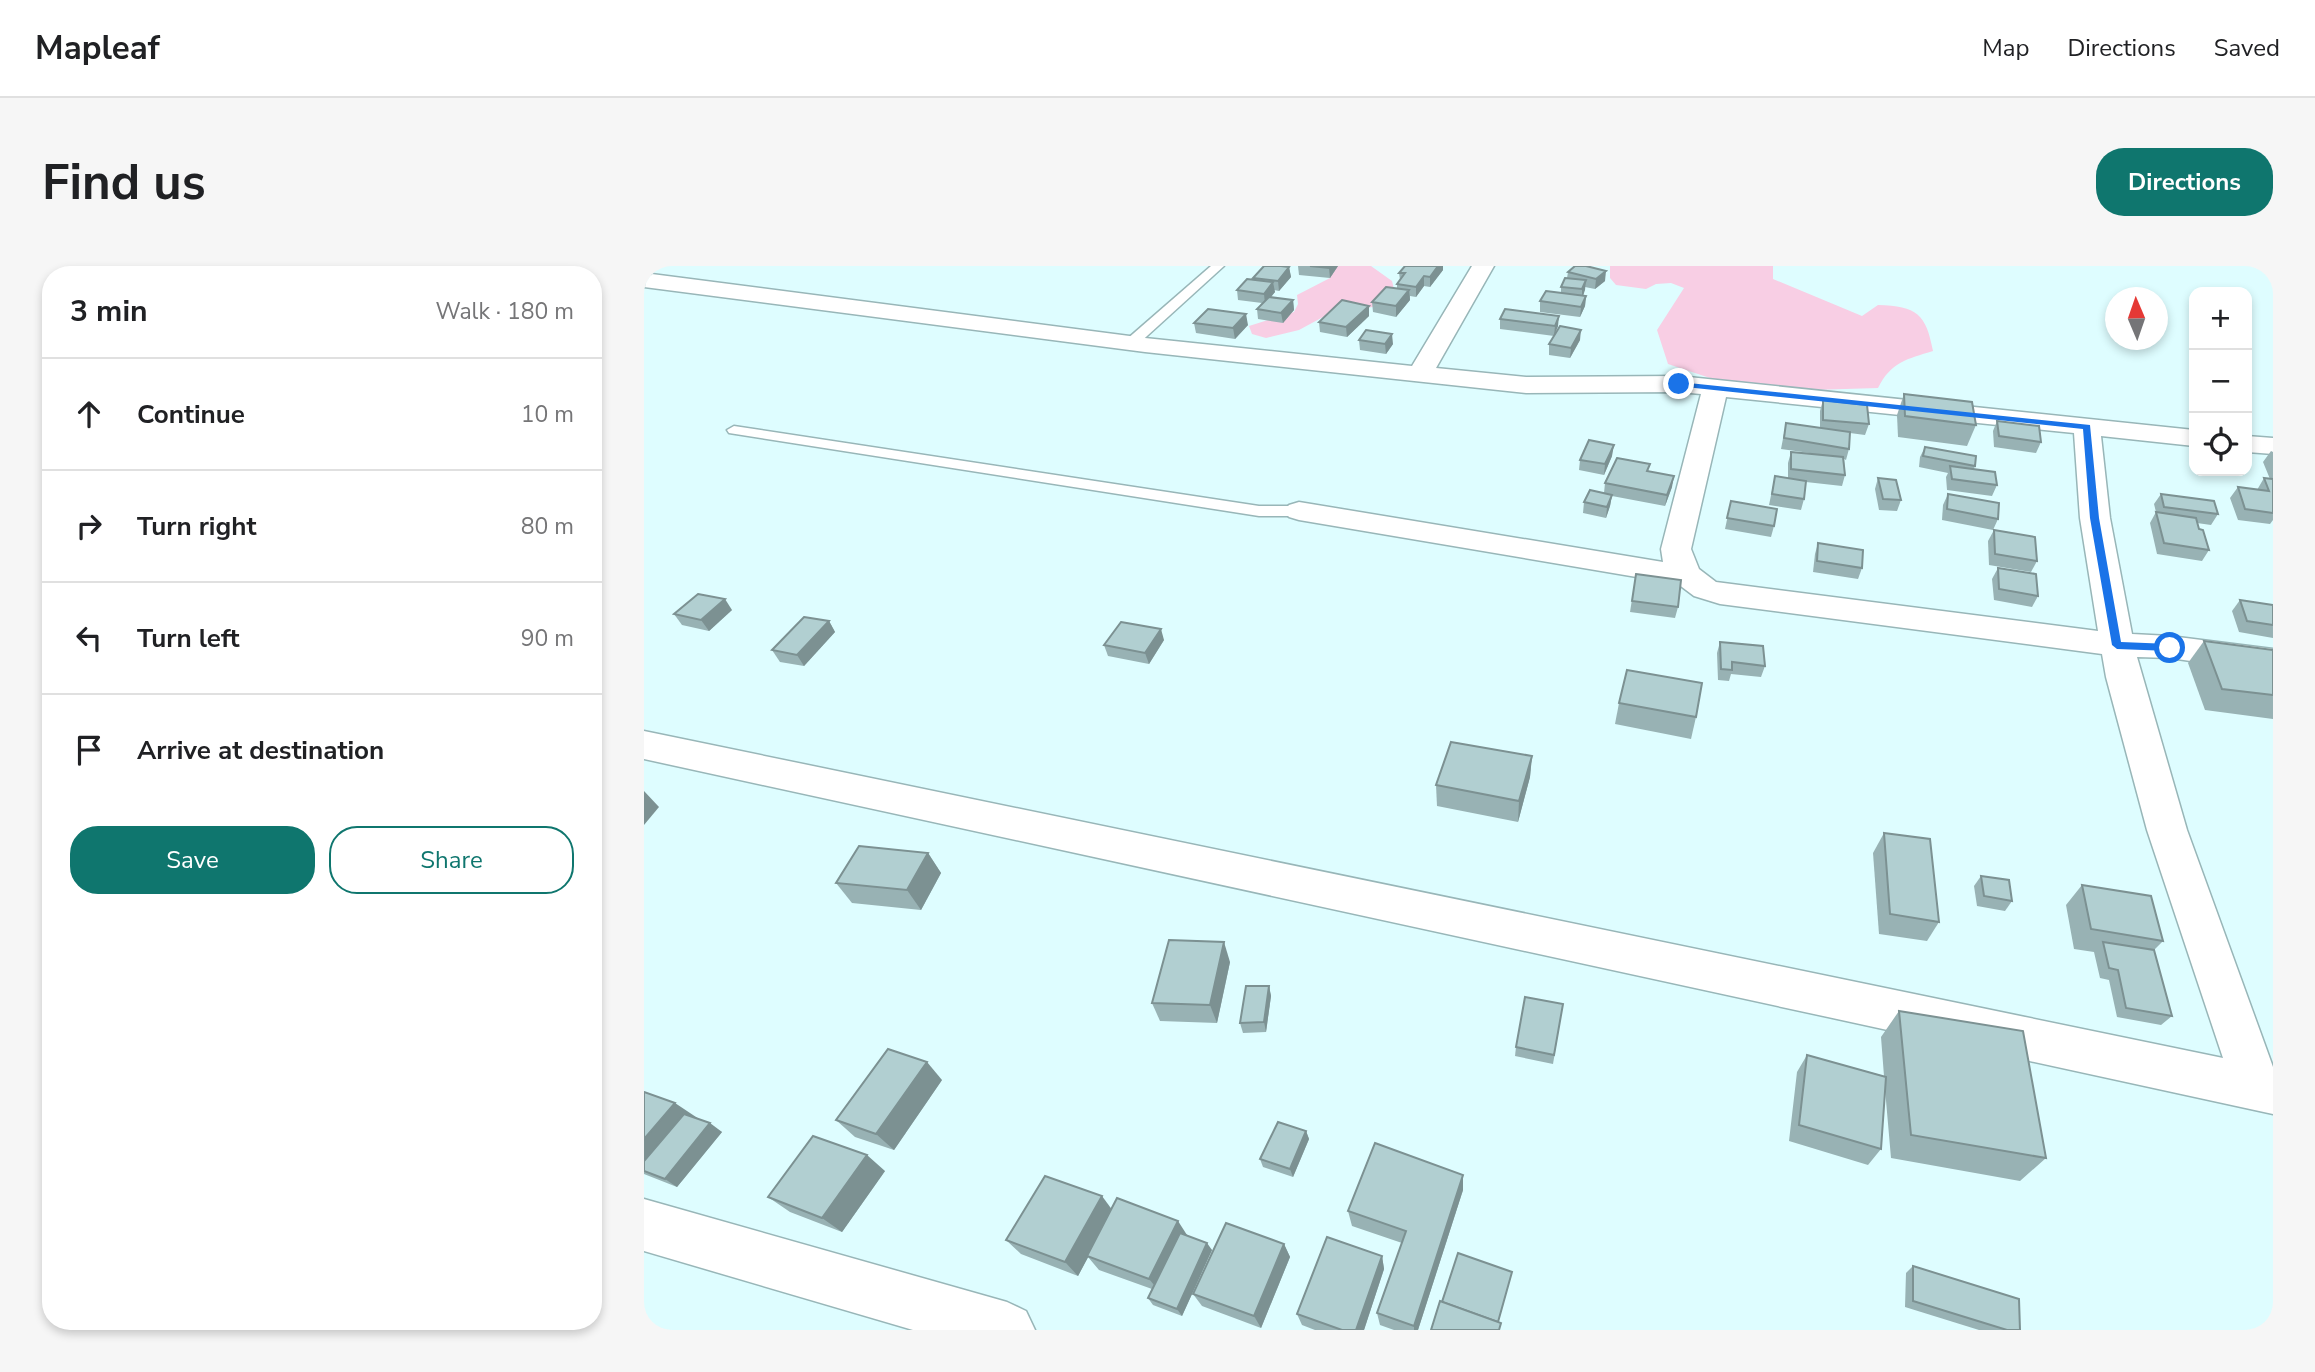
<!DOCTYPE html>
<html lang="en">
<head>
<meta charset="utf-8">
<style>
  :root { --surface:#fff; --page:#f6f6f6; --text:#202124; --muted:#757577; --line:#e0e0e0; --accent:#0f766e }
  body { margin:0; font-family:"Nunito Sans",sans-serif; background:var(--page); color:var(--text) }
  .controls { position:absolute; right:21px; top:21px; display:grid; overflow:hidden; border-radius:14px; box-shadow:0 4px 10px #0003 }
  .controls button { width:63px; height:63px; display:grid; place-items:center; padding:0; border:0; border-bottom:2px solid var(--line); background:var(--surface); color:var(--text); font:35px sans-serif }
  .compass { position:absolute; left:1461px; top:21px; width:63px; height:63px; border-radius:50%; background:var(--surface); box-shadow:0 4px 10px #0003; rotate:358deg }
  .stop { position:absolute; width:21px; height:21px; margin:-16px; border:5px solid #1a73e8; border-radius:50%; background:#fff }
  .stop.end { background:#1a73e8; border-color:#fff; box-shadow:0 2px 7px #0008 }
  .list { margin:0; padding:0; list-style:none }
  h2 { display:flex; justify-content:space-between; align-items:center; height:91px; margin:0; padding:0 28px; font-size:30px }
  h2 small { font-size:23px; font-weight:400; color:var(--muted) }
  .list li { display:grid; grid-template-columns:46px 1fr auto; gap:21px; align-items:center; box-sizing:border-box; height:112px; padding:0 28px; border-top:2px solid var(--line) }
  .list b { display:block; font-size:26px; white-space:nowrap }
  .list em { font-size:23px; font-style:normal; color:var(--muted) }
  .actions { display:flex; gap:14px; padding:21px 28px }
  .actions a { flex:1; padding:16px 0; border:2px solid var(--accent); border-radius:28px; text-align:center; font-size:24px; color:var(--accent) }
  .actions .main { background:var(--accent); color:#fff }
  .icon { flex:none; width:38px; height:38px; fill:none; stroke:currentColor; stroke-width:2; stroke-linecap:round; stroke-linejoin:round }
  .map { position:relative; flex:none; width:1629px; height:1064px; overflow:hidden; border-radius:28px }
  header { display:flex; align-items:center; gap:42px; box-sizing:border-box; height:98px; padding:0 35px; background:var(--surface); border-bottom:2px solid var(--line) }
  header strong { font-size:33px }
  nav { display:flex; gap:38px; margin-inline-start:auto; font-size:24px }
  .intro { display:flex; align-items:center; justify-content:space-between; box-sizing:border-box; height:168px; padding:0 42px }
  h1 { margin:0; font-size:49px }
  .button { padding:18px 32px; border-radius:28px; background:var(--accent); color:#fff; font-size:24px; font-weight:700 }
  main { display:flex; gap:42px; padding:0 42px }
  aside { flex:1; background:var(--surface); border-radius:28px; box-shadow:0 4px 10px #0003 }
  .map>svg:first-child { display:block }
  .green { fill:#f8cee4 }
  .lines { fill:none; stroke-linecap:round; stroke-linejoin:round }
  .lane-casing { stroke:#98b6b8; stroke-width:3 }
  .street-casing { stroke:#98b6b8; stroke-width:3 }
  .lane { fill:#fff; fill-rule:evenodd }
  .street { fill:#fff; fill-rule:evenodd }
  .wall { fill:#98b2b4 }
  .shaded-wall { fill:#7c9192 }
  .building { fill:#b1cfd1; stroke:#7c9192; stroke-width:2 }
  .route { fill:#1a73e8 }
</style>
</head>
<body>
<header>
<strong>Mapleaf</strong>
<nav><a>Map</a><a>Directions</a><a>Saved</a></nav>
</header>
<div class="intro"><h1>Find us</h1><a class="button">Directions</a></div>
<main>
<aside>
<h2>3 min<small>Walk · 180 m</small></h2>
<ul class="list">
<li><svg class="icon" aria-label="ahead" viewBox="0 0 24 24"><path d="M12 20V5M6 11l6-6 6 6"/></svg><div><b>Continue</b></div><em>10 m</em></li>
<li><svg class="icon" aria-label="right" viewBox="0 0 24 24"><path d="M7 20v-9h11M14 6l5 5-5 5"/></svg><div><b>Turn right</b></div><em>80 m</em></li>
<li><svg class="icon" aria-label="left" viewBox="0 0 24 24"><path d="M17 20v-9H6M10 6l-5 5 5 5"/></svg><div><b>Turn left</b></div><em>90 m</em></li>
<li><svg class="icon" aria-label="arrive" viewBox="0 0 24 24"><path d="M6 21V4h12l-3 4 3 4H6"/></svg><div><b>Arrive at destination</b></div></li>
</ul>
<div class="actions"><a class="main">Save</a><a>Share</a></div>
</aside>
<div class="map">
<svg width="1629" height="1064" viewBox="0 0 1629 1064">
  <rect width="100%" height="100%" fill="#defdff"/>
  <g class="green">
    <polygon points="686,0 727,0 748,15 752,31 743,38 679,51 655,64 622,72 608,68 605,60 650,46 654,38 653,29 686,12"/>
    <path d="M966,0H1129V13L1218,50L1234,39C1273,40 1282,48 1289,85C1263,93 1247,96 1234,122L1168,124L1090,120L1024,98L1013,64L1040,22L1027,17L1012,18L1002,23L972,19L966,12Z"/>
  </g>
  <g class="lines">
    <g class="lane-casing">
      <g id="lane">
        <polygon points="567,0 580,0 492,80 482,80 482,74"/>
        <polygon points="90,160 615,240 655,240 663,245 655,250 615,250 85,167 83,164"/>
      </g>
    </g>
    <g class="street-casing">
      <g id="street">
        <path d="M828,0H850L792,102L882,111L1035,110L1550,164V180L1457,170L1466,252L1488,368L1526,370L1629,383V407L1526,392L1493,391L1543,564L1629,801V848L0,493V465L1579,792L1503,564L1462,411L1458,388L1076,338L1050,330L1034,318L655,254L645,251L640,245L645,239L655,236L1019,296L1017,283L1057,128L1035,126L882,127L501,86L0,21V7L501,72L768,100ZM1082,131L1430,167L1436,252L1454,365L1072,316L1055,303L1047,283Z"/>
        <polygon points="1603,170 1629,172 1629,188 1603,186"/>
        <polygon points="0,933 363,1036 382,1045 391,1064 269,1064 0,985"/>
      </g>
    </g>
    <use href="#lane" class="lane"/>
    <use href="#street" class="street"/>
  </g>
  <g class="wall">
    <polygon points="654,0 694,0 686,12 655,9"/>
    <polygon points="645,1 647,11 635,25 630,24 631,26 627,31 649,34 650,44 639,57 614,53 613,43 618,37 594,34 593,24 610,14 609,12"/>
    <polygon points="799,4 786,21 780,20 772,31 766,30 766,34 752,51 729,46 728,36 753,22 753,18 756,14 755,7"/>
    <polygon points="924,6 961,15 951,23 941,21 939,30 942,30 941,40 936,51 896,46 896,35 917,27 917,21 923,12"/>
    <polygon points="725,40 725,50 703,71 676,66 675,56"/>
    <polygon points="856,53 914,60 910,70 856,63"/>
    <polygon points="550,57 604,59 591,73 552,67"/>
    <polygon points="715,74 749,78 742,88 716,84"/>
    <polygon points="936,74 926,92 905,89 905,78"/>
    <polygon points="1260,128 1332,159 1323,180 1254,171 1253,149"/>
    <polygon points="1179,134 1225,158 1221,169 1206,167 1205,183 1202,194 1200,193 1201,209 1198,220 1162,216 1160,233 1157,244 1125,239 1131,210 1144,212 1144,197 1147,186 1166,187 1137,183 1142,157 1176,162 1176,145"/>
    <polygon points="1353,155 1397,176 1392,187 1350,181 1349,165"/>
    <polygon points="1281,181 1331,200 1330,203 1353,219 1348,230 1303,224 1302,211 1304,207 1275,201 1276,191"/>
    <polygon points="1627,185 1629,186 1629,254 1626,258 1594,254 1586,232 1594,221 1613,224 1620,212 1626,213 1619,196"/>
    <polygon points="968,190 960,209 935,204 936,194"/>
    <polygon points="1005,206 1028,221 1021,240 968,230 966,240 962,252 939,247 940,236 960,227 961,217"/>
    <polygon points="1234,212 1257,234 1253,245 1235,244 1231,223"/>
    <polygon points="1304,228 1354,253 1349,264 1298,254 1299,239"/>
    <polygon points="1517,228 1574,248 1567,259 1553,257 1565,284 1558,295 1513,288 1506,257 1512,246 1510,238"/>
    <polygon points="1087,235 1130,260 1127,271 1081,263"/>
    <polygon points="1350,264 1393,295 1387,306 1345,299 1344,275"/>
    <polygon points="1174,277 1218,302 1214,313 1169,306 1171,288"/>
    <polygon points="1354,302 1394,330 1388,341 1350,334 1348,313"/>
    <polygon points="992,308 1034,341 1031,352 986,346"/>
    <polygon points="1596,334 1629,339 1629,372 1595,366 1588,345"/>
    <polygon points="88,344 65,365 38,359 30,348"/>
    <polygon points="185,355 191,366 160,400 136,396 128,384"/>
    <polygon points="520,374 505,398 464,390 460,379"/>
    <polygon points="1560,375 1629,384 1629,453 1561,444 1544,397"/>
    <polygon points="1076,376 1121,400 1117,411 1087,408 1085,415 1074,414 1073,387"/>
    <polygon points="975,437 1052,451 1047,473 971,458"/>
    <polygon points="888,490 886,511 874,556 793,540 792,519"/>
    <polygon points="1240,567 1295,656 1283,675 1235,668 1229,587"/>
    <polygon points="284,587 297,607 277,644 208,637 192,617"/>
    <polygon points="1337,610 1368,635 1361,645 1333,640 1330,620"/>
    <polygon points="1438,619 1519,675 1510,684 1528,750 1517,759 1473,751 1465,714 1456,712 1450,686 1430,683 1422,639"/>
    <polygon points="586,696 573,757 516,755 508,737"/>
    <polygon points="625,720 627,730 622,766 599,767 596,757"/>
    <polygon points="919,738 909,798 871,790 872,781"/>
    <polygon points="1255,745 1402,892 1376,915 1247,892 1241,823 1237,883 1224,899 1145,875 1153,806 1163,789 1240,810 1237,771"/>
    <polygon points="298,814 250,884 211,871 192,854"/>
    <polygon points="0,826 78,866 33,921 0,908"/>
    <polygon points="662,865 665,873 649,911 619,901 616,893"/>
    <polygon points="241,905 198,966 146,946 124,931"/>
    <polygon points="819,924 774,1064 750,1064 736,1059 733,1047 758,977 708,960 704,945"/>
    <polygon points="468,943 543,969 568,984 538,1050 509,1039 504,1032 508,1023 455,1004 444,991 434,1010 377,988 362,974"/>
    <polygon points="640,978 646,991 617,1062 558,1040 549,1028"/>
    <polygon points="738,990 740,1003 720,1064 671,1064 658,1059 653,1048"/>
    <polygon points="1269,1000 1376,1064 1335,1064 1261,1041 1262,1007"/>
  </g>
  <g class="shaded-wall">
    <polygon points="686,0 694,0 686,12 685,2"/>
    <polygon points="794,0 799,0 799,4 786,21 786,11"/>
    <polygon points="645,1 647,11 635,25 634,15"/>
    <polygon points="962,5 961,15 951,23 952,13"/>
    <polygon points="780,10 780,20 772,31 772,21"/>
    <polygon points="942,14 941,24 938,33 938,23"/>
    <polygon points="629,16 631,26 621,38 620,28"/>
    <polygon points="765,24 766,34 752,51 752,40"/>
    <polygon points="942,30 941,40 936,51 937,41"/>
    <polygon points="649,34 650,44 639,57 637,47"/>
    <polygon points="725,40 725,50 703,71 702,61"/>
    <polygon points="602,48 604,59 591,73 589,62"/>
    <polygon points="915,50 914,60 910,70 911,60"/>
    <polygon points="937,64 936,74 926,92 927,82"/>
    <polygon points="748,68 749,78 742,88 741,78"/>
    <polygon points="970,179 968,190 960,209 961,198"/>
    <polygon points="1030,210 1028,221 1021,240 1023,229"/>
    <polygon points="968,229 966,240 962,252 963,241"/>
    <polygon points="81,333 88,344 65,365 57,354"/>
    <polygon points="185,355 191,366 160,400 153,389"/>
    <polygon points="517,363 520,374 505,398 501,387"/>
    <polygon points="888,490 886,511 874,556 875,535"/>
    <polygon points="0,525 15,541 0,559"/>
    <polygon points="284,587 297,607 277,644 263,624"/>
    <polygon points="580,676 586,696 573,757 566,739"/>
    <polygon points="625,720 627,730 622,766 620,756"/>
    <polygon points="283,796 298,814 250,884 232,868"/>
    <polygon points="31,837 55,853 0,905 0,873"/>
    <polygon points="66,857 78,866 33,921 21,913"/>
    <polygon points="662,865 665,873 649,911 646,903"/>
    <polygon points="223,889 241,905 198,966 178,952"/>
    <polygon points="819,909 819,924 774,1064 770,1064 770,1060"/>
    <polygon points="458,930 469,945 434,1010 421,996"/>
    <polygon points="534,955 543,969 516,1026 505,1013"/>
    <polygon points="563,977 568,984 538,1050 533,1043"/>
    <polygon points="640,978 646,991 617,1062 610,1050"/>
    <polygon points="738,990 740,1003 720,1064 712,1064"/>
  </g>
  <g class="building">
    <polygon points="620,0 637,0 645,1 634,15 609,12"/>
    <polygon points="666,0 686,0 685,2"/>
    <polygon points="761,0 794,0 786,11 780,10 772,21 753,18 761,7 755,7"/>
    <polygon points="931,0 942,0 962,5 952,13 924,6"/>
    <polygon points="921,12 942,14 938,23 917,21"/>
    <polygon points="603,13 629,16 620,28 593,24"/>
    <polygon points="742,21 765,24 752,40 728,36"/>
    <polygon points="902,25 942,30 937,41 896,35"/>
    <polygon points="625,31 649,34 637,47 613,43"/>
    <polygon points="698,34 725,40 702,61 675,56"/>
    <polygon points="564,43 602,48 589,62 550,57"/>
    <polygon points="861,43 915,50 911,60 856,53"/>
    <polygon points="916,60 937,64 927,82 905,78"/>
    <polygon points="722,64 748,68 741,78 715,74"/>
    <polygon points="1260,128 1328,136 1332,159 1261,150"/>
    <polygon points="1179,134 1223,139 1225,158 1179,154"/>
    <polygon points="1353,155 1395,160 1397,176 1355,170"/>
    <polygon points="1142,157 1206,166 1205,183 1140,172"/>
    <polygon points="945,174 970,179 961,198 936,194"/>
    <polygon points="1281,181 1332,190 1331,200 1279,190"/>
    <polygon points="1147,186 1199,191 1201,209 1147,203"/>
    <polygon points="973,192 1006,198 1003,205 1030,210 1023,229 961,217"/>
    <polygon points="1306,200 1351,206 1353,219 1308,213"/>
    <polygon points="1131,210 1162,215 1160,233 1128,228"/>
    <polygon points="1234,212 1252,214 1257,234 1239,233"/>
    <polygon points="1620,212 1629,213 1629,247 1601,243 1594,221 1625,225"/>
    <polygon points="946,224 968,229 963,241 940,236"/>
    <polygon points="1304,228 1355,237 1354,253 1303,243"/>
    <polygon points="1517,228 1570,235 1574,248 1520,241"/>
    <polygon points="1087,235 1133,243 1130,260 1083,252"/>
    <polygon points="1512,246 1552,252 1555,263 1559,264 1565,284 1520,277"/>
    <polygon points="1350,264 1391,271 1393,295 1351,288"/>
    <polygon points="1174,277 1219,284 1218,302 1173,295"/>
    <polygon points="1354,302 1392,308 1394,330 1355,323"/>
    <polygon points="992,308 1037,314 1034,341 988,335"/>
    <polygon points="54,328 81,333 57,354 30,348"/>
    <polygon points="1596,334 1629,339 1629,359 1603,355"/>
    <polygon points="160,351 185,355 153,389 128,384"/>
    <polygon points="477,356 517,363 501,387 460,379"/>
    <polygon points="1560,375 1629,384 1629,429 1578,423"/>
    <polygon points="1076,376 1119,380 1121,400 1088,396 1088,404 1077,403"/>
    <polygon points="983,404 1058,417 1052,451 975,437"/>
    <polygon points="807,476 888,490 875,535 792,519"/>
    <polygon points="1240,567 1286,573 1295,656 1246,648"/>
    <polygon points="215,580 284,587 263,624 192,617"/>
    <polygon points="1337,610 1365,614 1368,635 1340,630"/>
    <polygon points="1438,619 1507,630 1519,675 1447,663"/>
    <polygon points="525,674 580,676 566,739 508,737"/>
    <polygon points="1459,676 1510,684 1528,750 1482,742 1474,704 1465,702"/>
    <polygon points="602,720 625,720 620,756 596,757"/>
    <polygon points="881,731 919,738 910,789 872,781"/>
    <polygon points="1255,745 1379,765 1402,892 1267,869"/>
    <polygon points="244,783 283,796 232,868 192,854"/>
    <polygon points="1163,789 1242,811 1237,883 1155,859"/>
    <polygon points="0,826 31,837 0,873"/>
    <polygon points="40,848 66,857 21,913 0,905 0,895"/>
    <polygon points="634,856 662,865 646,903 616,893"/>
    <polygon points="169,870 223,889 178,952 124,931"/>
    <polygon points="731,877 819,909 770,1060 733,1047 762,965 704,945"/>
    <polygon points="401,910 458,930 421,996 362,974"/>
    <polygon points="473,932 534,955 505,1013 443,990"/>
    <polygon points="582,957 640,978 610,1050 549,1028"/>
    <polygon points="536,967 563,977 533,1043 504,1032"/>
    <polygon points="683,971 738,990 712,1064 698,1064 653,1048"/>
    <polygon points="814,987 868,1006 854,1056 798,1036"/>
    <polygon points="1269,1000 1375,1033 1376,1064 1363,1064 1269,1035"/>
    <polygon points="796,1035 857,1057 855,1064 787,1064"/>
  </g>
  <polygon class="route" points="1035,116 1446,159 1455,252 1477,376 1526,378 1531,382 1526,385 1473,383 1468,379 1446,252 1439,163 1032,120"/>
</svg>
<div class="controls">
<button>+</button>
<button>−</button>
<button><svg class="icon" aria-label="locate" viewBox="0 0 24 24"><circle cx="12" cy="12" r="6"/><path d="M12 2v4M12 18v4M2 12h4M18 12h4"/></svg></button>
</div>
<svg class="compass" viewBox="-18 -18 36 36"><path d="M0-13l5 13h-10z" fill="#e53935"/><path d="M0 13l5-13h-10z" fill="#757577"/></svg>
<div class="stop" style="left:1526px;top:382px"></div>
<div class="stop end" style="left:1035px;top:118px"></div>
</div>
</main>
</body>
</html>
